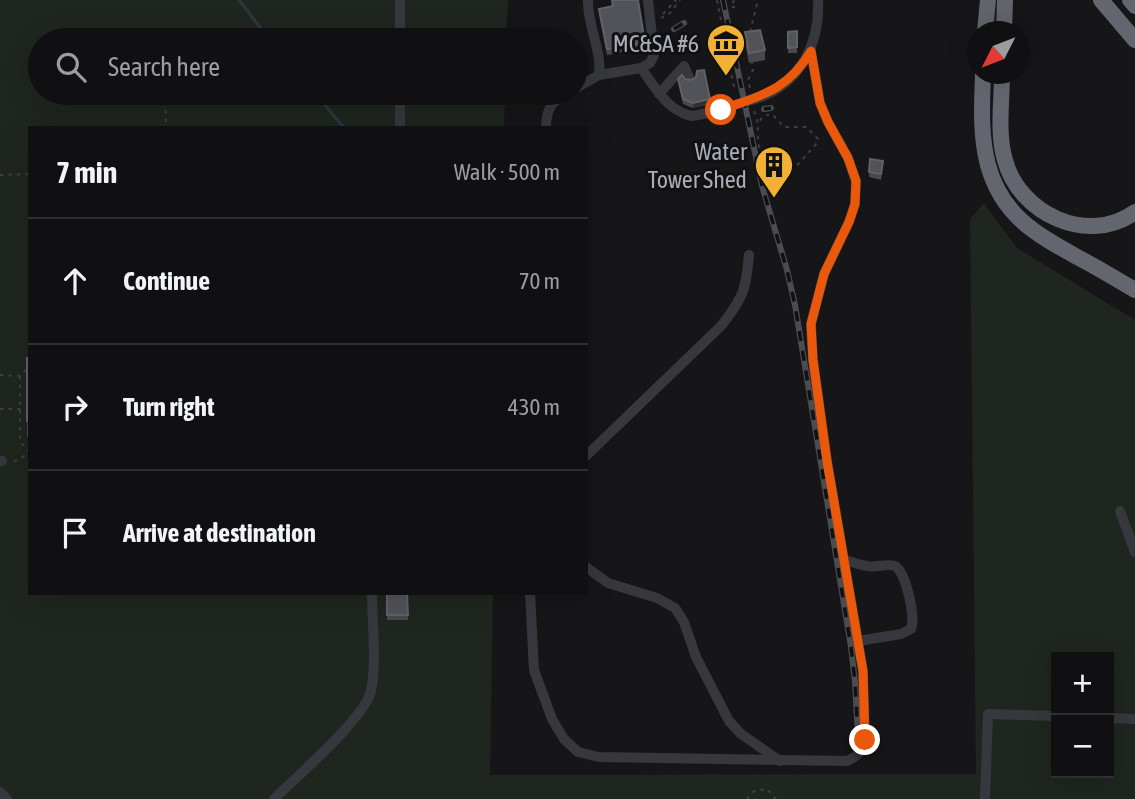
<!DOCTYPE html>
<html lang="en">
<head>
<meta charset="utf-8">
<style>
  :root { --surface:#101012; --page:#19191b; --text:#f1f3f6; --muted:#9c9d9f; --line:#303032 }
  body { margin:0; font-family:"Asap Condensed",sans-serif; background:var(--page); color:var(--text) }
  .controls { position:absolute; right:21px; bottom:21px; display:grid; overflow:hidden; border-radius:0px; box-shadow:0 7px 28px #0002 }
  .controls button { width:63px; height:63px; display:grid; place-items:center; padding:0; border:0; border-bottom:2px solid var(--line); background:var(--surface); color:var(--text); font:35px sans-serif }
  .compass { position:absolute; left:967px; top:21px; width:63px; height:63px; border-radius:50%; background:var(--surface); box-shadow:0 7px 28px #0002; rotate:228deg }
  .stop { position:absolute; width:21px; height:21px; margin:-16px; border:5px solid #ea580c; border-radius:50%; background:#fff }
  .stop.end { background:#ea580c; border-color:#fff; box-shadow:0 2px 7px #0008 }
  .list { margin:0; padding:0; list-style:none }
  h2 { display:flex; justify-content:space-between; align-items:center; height:91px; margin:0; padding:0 28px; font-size:30px }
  h2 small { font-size:23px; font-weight:400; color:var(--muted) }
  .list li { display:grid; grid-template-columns:46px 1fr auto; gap:21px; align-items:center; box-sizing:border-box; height:126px; padding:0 28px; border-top:2px solid var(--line) }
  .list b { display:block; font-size:26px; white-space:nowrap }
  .list em { font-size:23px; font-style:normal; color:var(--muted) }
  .icon { flex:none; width:38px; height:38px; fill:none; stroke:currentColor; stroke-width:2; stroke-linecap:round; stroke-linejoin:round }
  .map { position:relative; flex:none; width:1135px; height:799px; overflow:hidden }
  .search { position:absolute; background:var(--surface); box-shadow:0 7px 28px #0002; left:28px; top:28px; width:560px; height:77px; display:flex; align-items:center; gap:18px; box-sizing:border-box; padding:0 24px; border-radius:38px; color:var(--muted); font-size:26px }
  .panel { position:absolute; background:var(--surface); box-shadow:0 7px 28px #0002; left:28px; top:126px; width:560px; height:469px; border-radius:0px }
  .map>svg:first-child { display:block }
  .green { fill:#1e261f; fill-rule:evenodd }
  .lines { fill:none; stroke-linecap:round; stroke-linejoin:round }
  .stream { stroke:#2c353c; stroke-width:3.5 }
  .path { stroke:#3d3f44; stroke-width:2; stroke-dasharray:3.5 5; stroke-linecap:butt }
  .minor { stroke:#37383d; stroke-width:10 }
  .highway { stroke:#63666e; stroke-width:16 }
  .rail-casing { stroke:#4a4c52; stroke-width:6 }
  .rail { stroke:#111113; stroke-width:3.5; stroke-dasharray:10; stroke-linecap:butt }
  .wall { fill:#47494d }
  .shaded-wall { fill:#2f3033 }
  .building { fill:#525359; stroke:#5f6168; stroke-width:2 }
  .route { stroke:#ea580c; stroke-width:9 }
  .labels { text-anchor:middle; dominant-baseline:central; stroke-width:6; stroke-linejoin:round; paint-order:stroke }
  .poi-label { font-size:24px; fill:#a8adb8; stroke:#111113; text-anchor:end }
</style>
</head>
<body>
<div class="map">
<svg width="1135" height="799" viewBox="0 0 1135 799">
  <rect width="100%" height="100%" fill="#161618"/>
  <path class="green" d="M0,0H508L506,40H40V93H505L504,128H30V593H493L490,775L976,774L970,219L984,203L1017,248L1135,320V799H0ZM1056,657H1109V773H1056Z"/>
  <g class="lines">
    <g class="stream">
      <polyline points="239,0 270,40"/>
      <polyline points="315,93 344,128"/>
    </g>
    <g class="path">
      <polyline points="717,0 735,92"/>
      <polyline points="734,0 731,7 735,7"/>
      <polyline points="663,14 676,0"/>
      <polyline points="661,18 670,13 680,0"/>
      <polyline points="750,32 758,0"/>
      <polyline points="165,34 165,40"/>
      <polyline points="750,88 748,80 753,70 752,63"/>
      <polyline points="165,93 166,128"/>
      <path d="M754,111C760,127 757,124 758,138C759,155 764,173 772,187L780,188L787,170L792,171L817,143L818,139L806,127H784L772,114L763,116L759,122"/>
      <polyline points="0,175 30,174"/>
      <polyline points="0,375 20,376 30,366"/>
      <polyline points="20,376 20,442 30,452"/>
      <polyline points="0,409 30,409"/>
      <polyline points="14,461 19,460 29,452"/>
      <polyline points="747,799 754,791 767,789 776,799"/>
    </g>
    <g class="minor">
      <path d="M588,0C587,26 602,49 599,75"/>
      <path d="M648,0L654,55L650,63L641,68C655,87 667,111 692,116C707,114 721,109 735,105C743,102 753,100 761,97C802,81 820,42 818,0"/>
      <polyline points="400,40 400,0"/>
      <polyline points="576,88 599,75 641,68"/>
      <polyline points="659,94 684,66 689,78"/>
      <polyline points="400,128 400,93"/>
      <path d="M546,128C546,110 551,102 566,93"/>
      <path d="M586,456L721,326C743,298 746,290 749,255"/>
      <polyline points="0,461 2,461"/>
      <polyline points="1120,511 1135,552"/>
      <path d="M845,560C852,562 859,565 867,566C875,568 888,563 895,566C906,572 916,618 911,629L901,634L858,641"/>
      <polyline points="586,567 608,583 657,598 675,608 684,622 696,657 729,721 741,734 780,761"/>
      <path d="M530,593L534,670L552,719L564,739L578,752L599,757L847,761C858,756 862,752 865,740L863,671L827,461L813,360L811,324L824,274L849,222L855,204L856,181L848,158L828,122L820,103L811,51"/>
      <polyline points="1109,718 1135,719"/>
      <polyline points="0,792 7,799"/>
      <path d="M274,799C296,777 365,718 371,691C377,660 372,625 372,593"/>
      <polyline points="985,799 988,714 1056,716"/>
    </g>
    <g class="highway">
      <polyline points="1101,0 1135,40"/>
      <polyline points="1130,0 1135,6"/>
      <polyline points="985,32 988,0"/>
      <polyline points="1004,32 1005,0"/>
      <path d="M983,74C982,104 980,135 988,165C1002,216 1036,234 1079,258C1098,268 1116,279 1135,290"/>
      <path d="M1002,74C1002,101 997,134 1005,160C1019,214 1088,246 1135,212"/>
    </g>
    <g class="rail-casing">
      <g id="rail">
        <polyline points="723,0 762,186 787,270 795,305 851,647 855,682 858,737"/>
        <polyline points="674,29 684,23"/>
        <polyline points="764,109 771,108"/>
      </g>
    </g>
    <use href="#rail" class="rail"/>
  </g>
  <g class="wall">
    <polygon points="612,0 638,0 645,48 607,55 599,14 599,9 613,6"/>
    <polygon points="797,31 797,53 788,53 788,32"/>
    <polygon points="745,32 765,50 765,60 749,63 745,43"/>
    <polygon points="678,79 710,104 693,108 683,104"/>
    <polygon points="870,159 883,166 881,180 869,177"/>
    <rect x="27" y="358" width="3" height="79"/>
    <polygon points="387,593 407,593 408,620 387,620"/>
  </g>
  <polygon class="shaded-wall" points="710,99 710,104 693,108 693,103"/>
  <g class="building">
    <polygon points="612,0 638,0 645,43 607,49 599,9 613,6"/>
    <polygon points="760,30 765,50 749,53 745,32"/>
    <polygon points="797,31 797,47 788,48 788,32"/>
    <polygon points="704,70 710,99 693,103 683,99 678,79 682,75 685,79 691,80 696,77 697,71"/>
    <polygon points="870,159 883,161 881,174 869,172"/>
    <rect x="27" y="358" width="3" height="63"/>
    <polygon points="387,593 407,593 408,615 387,615"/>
  </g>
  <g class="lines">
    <path class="route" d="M721,110C762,95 787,91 811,51L820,103L828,122L848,158L856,181L855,204L849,222L824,274L811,324L813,360L827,461L863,671L865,740"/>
  </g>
  <defs>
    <g id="museum-pin" transform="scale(2.0125)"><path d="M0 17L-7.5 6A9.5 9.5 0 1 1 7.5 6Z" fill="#f2b134" stroke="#111113"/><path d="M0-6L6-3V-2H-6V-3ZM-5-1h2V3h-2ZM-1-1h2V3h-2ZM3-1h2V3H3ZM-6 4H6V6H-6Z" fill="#111"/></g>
    <g id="building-pin" transform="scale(2.0125)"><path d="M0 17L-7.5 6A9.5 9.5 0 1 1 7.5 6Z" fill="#f2b134" stroke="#111113"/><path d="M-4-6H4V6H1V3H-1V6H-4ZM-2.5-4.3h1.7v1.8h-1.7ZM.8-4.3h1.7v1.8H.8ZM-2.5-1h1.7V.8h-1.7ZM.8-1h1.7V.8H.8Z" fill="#111"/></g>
  </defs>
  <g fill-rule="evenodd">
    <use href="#museum-pin" x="726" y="43"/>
    <use href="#building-pin" x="774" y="165"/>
  </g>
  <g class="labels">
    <g class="poi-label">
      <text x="699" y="43">MC&amp;SA #6</text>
      <text x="747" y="151">Water<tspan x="747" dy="28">Tower Shed</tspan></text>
    </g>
  </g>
</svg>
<div class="controls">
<button>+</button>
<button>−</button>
</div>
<svg class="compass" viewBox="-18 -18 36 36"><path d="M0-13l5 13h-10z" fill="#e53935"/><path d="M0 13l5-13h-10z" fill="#9c9d9f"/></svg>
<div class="stop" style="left:721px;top:110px"></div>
<div class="stop end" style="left:865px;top:740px"></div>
<div class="search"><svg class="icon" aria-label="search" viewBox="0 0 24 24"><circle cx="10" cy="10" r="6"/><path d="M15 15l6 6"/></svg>Search here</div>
<section class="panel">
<h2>7 min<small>Walk · 500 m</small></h2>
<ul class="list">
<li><svg class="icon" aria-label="ahead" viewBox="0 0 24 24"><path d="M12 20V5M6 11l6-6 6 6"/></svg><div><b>Continue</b></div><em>70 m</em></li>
<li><svg class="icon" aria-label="right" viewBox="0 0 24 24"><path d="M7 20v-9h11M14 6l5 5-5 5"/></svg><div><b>Turn right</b></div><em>430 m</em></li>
<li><svg class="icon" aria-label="arrive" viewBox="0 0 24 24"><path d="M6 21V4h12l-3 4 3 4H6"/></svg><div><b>Arrive at destination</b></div></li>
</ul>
</section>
</div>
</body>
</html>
